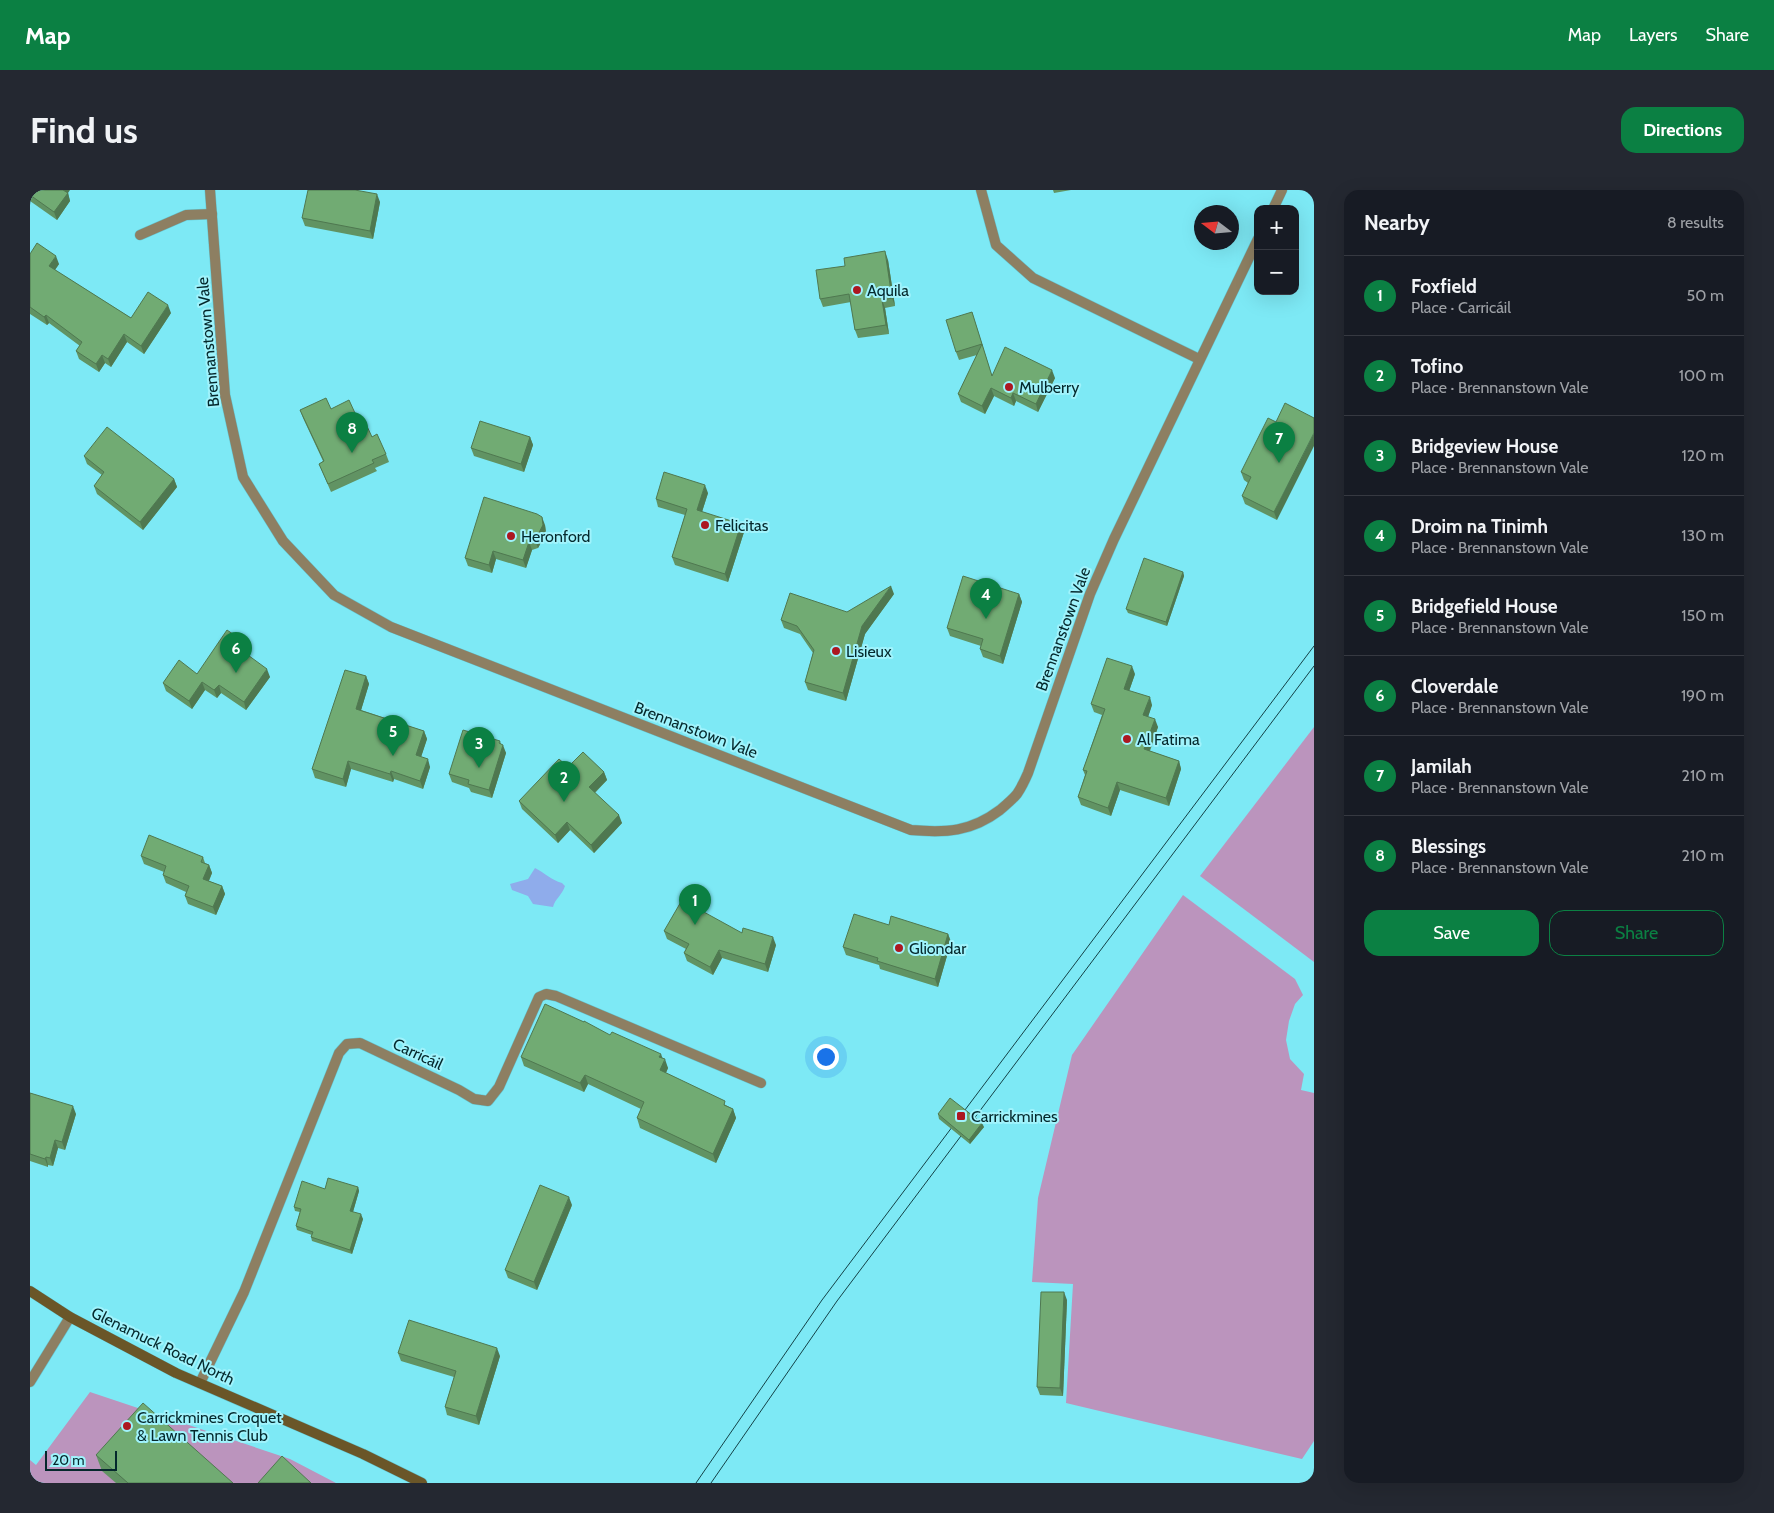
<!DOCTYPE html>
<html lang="en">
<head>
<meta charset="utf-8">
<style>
  :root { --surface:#171b24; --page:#242831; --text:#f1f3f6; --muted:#9ea1a6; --line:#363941; --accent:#0b8043 }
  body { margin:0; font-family:Cabin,sans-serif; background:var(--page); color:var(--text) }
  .controls { position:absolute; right:15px; top:15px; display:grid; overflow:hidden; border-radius:10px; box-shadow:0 5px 20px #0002 }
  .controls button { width:45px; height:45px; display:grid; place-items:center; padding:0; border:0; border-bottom:1px solid var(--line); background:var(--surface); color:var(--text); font:25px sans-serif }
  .compass { position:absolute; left:1164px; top:15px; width:45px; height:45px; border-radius:50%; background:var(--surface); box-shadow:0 5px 20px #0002; rotate:286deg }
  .scale { position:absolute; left:15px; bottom:12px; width:72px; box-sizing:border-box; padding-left:5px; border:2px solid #04282c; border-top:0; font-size:14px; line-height:18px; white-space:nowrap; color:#04282c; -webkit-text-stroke:4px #a0f3fc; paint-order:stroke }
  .you { position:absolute; left:795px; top:866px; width:18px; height:18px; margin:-12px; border:4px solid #fff; border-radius:50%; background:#1a73e8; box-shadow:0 0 0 8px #1a73e833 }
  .badge { display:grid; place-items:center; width:32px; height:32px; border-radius:50%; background:var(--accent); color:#fff; font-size:16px; font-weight:700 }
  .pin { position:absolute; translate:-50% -41px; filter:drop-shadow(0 1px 2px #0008) }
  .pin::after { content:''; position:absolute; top:26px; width:18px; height:15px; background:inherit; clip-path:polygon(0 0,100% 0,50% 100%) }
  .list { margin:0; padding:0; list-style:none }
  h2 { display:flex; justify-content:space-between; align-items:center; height:65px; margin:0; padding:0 20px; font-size:21px }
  h2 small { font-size:16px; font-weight:400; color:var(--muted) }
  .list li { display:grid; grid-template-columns:32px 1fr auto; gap:15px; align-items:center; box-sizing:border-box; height:80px; padding:0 20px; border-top:1px solid var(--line) }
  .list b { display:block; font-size:19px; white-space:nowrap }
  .list p { margin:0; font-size:16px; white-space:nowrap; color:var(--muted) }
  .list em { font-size:16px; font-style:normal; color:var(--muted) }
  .actions { display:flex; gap:10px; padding:15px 20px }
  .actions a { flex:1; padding:11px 0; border:1px solid var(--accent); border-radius:15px; text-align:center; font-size:18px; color:var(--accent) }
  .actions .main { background:var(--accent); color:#fff }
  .map { position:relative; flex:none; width:1284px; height:1293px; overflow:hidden; border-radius:15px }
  header { display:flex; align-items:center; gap:30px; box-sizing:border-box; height:70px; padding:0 25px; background:var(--accent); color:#fff }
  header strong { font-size:24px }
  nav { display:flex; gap:28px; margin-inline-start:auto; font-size:18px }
  .intro { display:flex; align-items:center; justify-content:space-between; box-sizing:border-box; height:120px; padding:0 30px }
  h1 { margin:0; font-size:35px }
  .button { padding:12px 22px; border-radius:15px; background:var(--accent); color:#fff; font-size:18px; font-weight:700 }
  main { display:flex; gap:30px; padding:0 30px }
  aside { flex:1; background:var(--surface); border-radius:15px; box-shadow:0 5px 20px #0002 }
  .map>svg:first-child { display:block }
  .green { fill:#bb94bd }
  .water { fill:#8faceb }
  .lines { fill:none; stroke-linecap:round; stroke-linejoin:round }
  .street-casing { stroke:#67c6d1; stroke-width:11 }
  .secondary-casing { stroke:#67c6d1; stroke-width:11 }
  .street { stroke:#8d7f62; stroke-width:10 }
  .secondary { stroke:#6a5628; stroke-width:10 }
  .tram { stroke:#144247; stroke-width:1 }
  .wall { fill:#619363 }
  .shaded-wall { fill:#4f7850 }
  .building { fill:#71ab73; stroke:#4f7850 }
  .poi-dot { fill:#ac1821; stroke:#a0f3fc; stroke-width:2 }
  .labels { text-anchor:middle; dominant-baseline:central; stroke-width:4; stroke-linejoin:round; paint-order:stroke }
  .poi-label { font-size:16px; fill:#04282c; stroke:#a0f3fc; text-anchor:start }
  .street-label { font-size:16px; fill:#04282c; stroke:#a0f3fc }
</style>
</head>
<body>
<header>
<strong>Map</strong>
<nav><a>Map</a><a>Layers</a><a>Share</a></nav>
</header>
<div class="intro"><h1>Find us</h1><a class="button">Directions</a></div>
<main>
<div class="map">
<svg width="1284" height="1293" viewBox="0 0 1284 1293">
  <rect width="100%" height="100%" fill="#7de9f5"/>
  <g class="green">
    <polygon points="1284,537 1284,772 1170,686"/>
    <polygon points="1153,705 1265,789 1273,805 1265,814 1259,831 1256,850 1260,869 1274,884 1271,900 1284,903 1284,1251 1272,1269 1036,1213 1043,1094 1002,1092 1008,1008 1042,865"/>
    <polygon points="60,1202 260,1269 306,1293 0,1293 0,1270 6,1275"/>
  </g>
  <path class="water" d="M505,678C515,683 521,690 532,693L535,696C532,705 525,709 523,717L503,714L498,706L482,700L480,694L498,689Z"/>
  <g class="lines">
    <g class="street-casing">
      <g id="street">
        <path d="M180,0L195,205L213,287L253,351L304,405L361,437L881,640C916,643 941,642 970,620C976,615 982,610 987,604C991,598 995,590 998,583L1060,404L1084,349L1228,49"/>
        <polyline points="951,0 966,55 1003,88 1169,169"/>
        <polyline points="1243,19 1252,0"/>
        <polyline points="110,45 156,25 182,24"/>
        <polyline points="0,1192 40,1127"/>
        <polyline points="170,1193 214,1102 309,863 317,854 330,853 429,900 444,909 458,911 469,897 509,807 516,804 526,806 731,893"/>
      </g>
    </g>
    <g class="secondary-casing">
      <polyline id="secondary" points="0,1101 40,1127 146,1183 333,1264 392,1293"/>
    </g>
    <use href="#street" class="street"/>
    <use href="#secondary" class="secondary"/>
    <g class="tram">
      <polyline points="666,1293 792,1110 1284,456"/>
      <polyline points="681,1293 807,1111 1284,476"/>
    </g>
  </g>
  <g class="wall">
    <polygon points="0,0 38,3 40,11 27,30 0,11"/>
    <polygon points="327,0 350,12 343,49 275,36 272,28"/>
    <polygon points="1023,0 1041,0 1024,3"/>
    <polygon points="0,64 29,74 25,80 101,128 141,123 114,164 97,152 81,177 75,173 69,182 49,169 46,161 50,156 19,133 17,135 0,124"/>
    <polygon points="858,70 865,116 855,118 859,144 828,148 825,140 821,112 793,117 790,109"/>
    <polygon points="942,122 962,186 1025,188 1008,222 986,211 984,216 964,206 955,224 931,212 928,204 947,165 929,170 926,162"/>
    <polygon points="301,219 330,234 342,247 356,264 359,272 345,278 347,281 301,302 289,274 293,271 273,228 270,220"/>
    <polygon points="1246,232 1247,330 1215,314 1212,306 1218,293 1214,290 1211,282"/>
    <polygon points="500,247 503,255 494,282 444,266 441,258"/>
    <polygon points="54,266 144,289 147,297 113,340 67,304 64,296 72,285 57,274"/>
    <polygon points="678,303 672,322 714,342 698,392 645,375 642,367 655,325 628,317 626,309"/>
    <polygon points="515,335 516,343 508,358 502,360 496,378 466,369 462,383 438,376 435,368"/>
    <polygon points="1153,382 1154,386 1137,436 1098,423 1096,419"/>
    <polygon points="864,404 835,444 816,511 778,500 775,492 783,463 770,444 754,438 751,430 817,422"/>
    <polygon points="989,404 992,412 973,474 953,467 950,459 951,456 920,446 917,438"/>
    <polygon points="216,453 218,461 216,464 240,487 216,520 191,503 187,508 175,500 162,519 136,501 133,493 167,484"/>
    <polygon points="1105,484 1099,501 1122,515 1118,527 1128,537 1120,561 1149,571 1151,579 1139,616 1090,600 1081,626 1051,615 1048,607 1055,585 1053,580 1072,525 1064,522 1061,514"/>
    <polygon points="336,486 339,494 331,520 394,541 397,549 391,567 400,577 393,599 364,589 363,592 321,579 316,597 285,588 282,579"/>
    <polygon points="471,554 476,563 462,608 441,602 439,598 422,592 419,584"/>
    <polygon points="538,577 574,582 577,590 565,603 592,633 564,663 540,640 528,653 492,619 489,611"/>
    <polygon points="111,666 173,667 175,673 179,675 182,683 179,691 192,696 195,704 186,725 158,714 155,706 156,702 136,693 133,685 134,682 114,674"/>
    <polygon points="859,735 918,744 921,752 908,797 850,779 849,775 816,765 813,757"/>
    <polygon points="634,741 712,743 746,755 738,782 692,768 683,785 657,771 654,763 656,759 637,749"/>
    <polygon points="491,867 632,868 638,878 636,883 703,919 706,928 686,973 610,938 607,928 611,919 558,894 554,902 494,876"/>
    <polygon points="0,903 46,924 35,960 28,958 23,976 18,975 18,977 0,971"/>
    <polygon points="908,924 954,937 940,954 909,929"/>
    <polygon points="328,997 329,1001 323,1022 333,1029 322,1064 282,1051 281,1047 282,1045 267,1040 266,1036 270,1022 265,1021 264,1017 295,999"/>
    <polygon points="542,1015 507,1100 478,1088 475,1080"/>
    <polygon points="1037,1110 1033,1206 1010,1205 1007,1197"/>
    <polygon points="368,1163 470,1166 449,1235 417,1225 415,1217 424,1187 371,1171"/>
    <polygon points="66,1265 203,1293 86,1293 72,1281"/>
  </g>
  <g class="shaded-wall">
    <polygon points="32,0 40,0 38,3 40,11 27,30 24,22"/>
    <polygon points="347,4 350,12 343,49 340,41"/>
    <polygon points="855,61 858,70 865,116 862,108"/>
    <polygon points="26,66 29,74 22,84 19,76"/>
    <polygon points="852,110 855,118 859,144 856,135"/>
    <polygon points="138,115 141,123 114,164 111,156"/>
    <polygon points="16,125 19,133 17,135 14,127"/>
    <polygon points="94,144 97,152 81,177 78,169"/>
    <polygon points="72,165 75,173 69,182 66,174"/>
    <polygon points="1022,180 1025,188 1008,222 1006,214"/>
    <polygon points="961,198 964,206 955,224 952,216"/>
    <polygon points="983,203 986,211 984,216 981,208"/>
    <polygon points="1284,243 1284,256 1247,330 1244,322"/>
    <polygon points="500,247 503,255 494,282 491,274"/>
    <polygon points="144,289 147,297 113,340 110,332"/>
    <polygon points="675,295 678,303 670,328 667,320"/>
    <polygon points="512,327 515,335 516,343 508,358 505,350"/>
    <polygon points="711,334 714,342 698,392 695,384"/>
    <polygon points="499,352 502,360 496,378 493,370"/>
    <polygon points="463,361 466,369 462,383 459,375"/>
    <polygon points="1153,382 1154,386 1137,436 1136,432"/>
    <polygon points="861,396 864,404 835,444 816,511 813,503 832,436"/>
    <polygon points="989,404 992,412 973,474 970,466"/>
    <polygon points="216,453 218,461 214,468 211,460"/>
    <polygon points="1102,476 1105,484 1097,507 1094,499"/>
    <polygon points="237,479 240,487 216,520 214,512"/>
    <polygon points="336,486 339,494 329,527 326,519"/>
    <polygon points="172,492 175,500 162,519 159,511"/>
    <polygon points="189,495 191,503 187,508 184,500"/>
    <polygon points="1120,507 1122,515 1116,533 1113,525"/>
    <polygon points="1125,529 1128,537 1117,567 1114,559"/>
    <polygon points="394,541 397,549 389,573 386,565"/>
    <polygon points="470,551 472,558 473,555 476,563 462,608 459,600"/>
    <polygon points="398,569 400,577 393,599 390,591"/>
    <polygon points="318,571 321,579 316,597 313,589"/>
    <polygon points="1149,571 1151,579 1139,616 1136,608"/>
    <polygon points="361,581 364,589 363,592 360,584"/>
    <polygon points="574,582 577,590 562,605 559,597"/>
    <polygon points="1087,592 1090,600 1081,626 1078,618"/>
    <polygon points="589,625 592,633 564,663 561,655"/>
    <polygon points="537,632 540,640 528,653 525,645"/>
    <polygon points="179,675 182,683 176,697 173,689"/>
    <polygon points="192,696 195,704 186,725 183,717"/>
    <polygon points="918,744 921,752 908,797 905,789"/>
    <polygon points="743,747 746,755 738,782 735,774"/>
    <polygon points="689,760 692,768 683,785 680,777"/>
    <polygon points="631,864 634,872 635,869 638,878 633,889 630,880 629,867"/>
    <polygon points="555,885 558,894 554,902 550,893"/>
    <polygon points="43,916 46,924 35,960 32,952"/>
    <polygon points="703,919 706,928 686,973 683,964"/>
    <polygon points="952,933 954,937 940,954 939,950"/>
    <polygon points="25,950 28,958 23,976 20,968"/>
    <polygon points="16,967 18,975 18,977 15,969"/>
    <polygon points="328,997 329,1001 322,1025 320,1021"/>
    <polygon points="539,1007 542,1015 507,1100 504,1092"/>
    <polygon points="331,1024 333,1029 322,1064 320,1060"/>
    <polygon points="1034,1102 1037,1110 1033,1206 1030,1198"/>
    <polygon points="467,1158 470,1166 449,1235 446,1226"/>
  </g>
  <g class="building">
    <polygon points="0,0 33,0 38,3 24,22 0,5"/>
    <polygon points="278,0 325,0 347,4 340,41 272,28"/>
    <polygon points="7,53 26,66 19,76 101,128 118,102 138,115 111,156 94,144 78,169 72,165 66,174 46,161 52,152 16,125 14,127 0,117 0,64"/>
    <polygon points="855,61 862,108 852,110 856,135 825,140 819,104 790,109 786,80 815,76 814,68"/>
    <polygon points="942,122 952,154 926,162 916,130"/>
    <polygon points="952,154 962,186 975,157 1022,180 1006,214 983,203 981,208 961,198 952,216 928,204"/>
    <polygon points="296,208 301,219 319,210 330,234 335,232 342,247 347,244 356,264 342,270 344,273 298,294 289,274 294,271 270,220"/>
    <polygon points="1255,213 1284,228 1284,243 1244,322 1212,306 1221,287 1211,282 1238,228 1246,232"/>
    <polygon points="450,231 500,247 491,274 441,258"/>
    <polygon points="77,237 144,289 110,332 64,296 74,282 54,266"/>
    <polygon points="634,282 675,295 667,320 711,334 695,384 642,367 657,319 626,309"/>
    <polygon points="454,307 507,324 512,327 513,335 505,350 499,352 493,370 463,361 459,375 435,368"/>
    <polygon points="1114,368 1153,382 1136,432 1096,419"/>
    <polygon points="933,386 989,404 970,466 950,459 953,449 917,438"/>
    <polygon points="861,396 832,436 813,503 775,492 784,460 767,436 751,430 760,403 817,422"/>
    <polygon points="197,440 216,453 211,460 237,479 214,512 189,495 184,500 172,492 159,511 133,493 149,470 167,484"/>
    <polygon points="1077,468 1102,476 1094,499 1120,507 1113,525 1125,529 1114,559 1149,571 1136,608 1087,592 1078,618 1048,607 1057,581 1053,580 1075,519 1061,514"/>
    <polygon points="315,480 336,486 326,519 394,541 386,565 398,569 390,591 361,581 360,584 318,571 313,589 282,579"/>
    <polygon points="433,540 470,551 469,553 473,555 459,600 438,594 439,590 419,584"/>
    <polygon points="553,562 574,582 559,597 589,625 561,655 537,632 525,645 489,611 529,569 538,577"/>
    <polygon points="119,645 173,667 171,672 179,675 173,689 192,696 183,717 155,706 159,696 133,685 136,676 111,666"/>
    <polygon points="652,710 712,743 713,738 743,747 735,774 689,760 680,777 654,763 659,754 634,741"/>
    <polygon points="824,724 859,735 861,726 918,744 905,789 847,771 848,768 813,757"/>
    <polygon points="515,814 554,832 554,831 580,845 582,842 631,864 629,867 635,869 630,880 695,911 694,915 703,919 683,964 607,928 614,912 555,885 550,893 491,867"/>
    <polygon points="0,903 43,916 32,952 25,950 20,968 16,967 15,969 0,964"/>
    <polygon points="920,908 952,933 939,950 908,924"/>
    <polygon points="298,988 328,997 320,1021 331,1024 320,1060 281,1047 283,1042 266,1036 271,1019 264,1017 272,991 295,999"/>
    <polygon points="510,995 539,1007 504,1092 475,1080"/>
    <polygon points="1011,1102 1034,1102 1030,1198 1007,1197"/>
    <polygon points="379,1130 467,1158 446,1226 415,1217 426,1181 368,1163"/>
    <polygon points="113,1213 203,1293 98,1293 66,1265"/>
    <polygon points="252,1266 281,1293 228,1293"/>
  </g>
  <g class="poi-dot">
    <circle cx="827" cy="100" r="5"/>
    <circle cx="979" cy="197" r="5"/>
    <circle cx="675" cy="335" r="5"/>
    <circle cx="481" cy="346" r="5"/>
    <circle cx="806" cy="461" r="5"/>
    <circle cx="1097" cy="549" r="5"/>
    <circle cx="869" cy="758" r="5"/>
    <rect x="926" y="921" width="10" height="10" rx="2.5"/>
    <circle cx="97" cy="1236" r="5"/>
  </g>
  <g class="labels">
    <g class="poi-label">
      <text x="837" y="100">Aquila</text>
      <text x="989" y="197">Mulberry</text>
      <text x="685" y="335">Felicitas</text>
      <text x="491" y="346">Heronford</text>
      <text x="816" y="461">Lisieux</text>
      <text x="1107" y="549">Al Fatima</text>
      <text x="879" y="758">Gliondar</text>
      <text x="941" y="926">Carrickmines</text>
      <text x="107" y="1227">Carrickmines Croquet<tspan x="107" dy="18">&amp; Lawn Tennis Club</tspan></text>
    </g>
    <g class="street-label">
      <text transform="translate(178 152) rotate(-95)">Brennanstown Vale</text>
      <text transform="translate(1033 439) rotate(-70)">Brennanstown Vale</text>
      <text transform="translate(666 540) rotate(21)">Brennanstown Vale</text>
      <text transform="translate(388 864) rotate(25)">Carricáil</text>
      <text transform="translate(133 1156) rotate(26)">Glenamuck Road North</text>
    </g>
  </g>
</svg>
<div class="controls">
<button>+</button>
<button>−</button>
</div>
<svg class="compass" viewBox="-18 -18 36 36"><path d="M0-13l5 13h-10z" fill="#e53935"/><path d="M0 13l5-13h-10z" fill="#9ea1a6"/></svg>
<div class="scale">20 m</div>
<div class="you"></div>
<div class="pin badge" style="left:665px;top:735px">1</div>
<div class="pin badge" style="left:534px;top:612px">2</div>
<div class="pin badge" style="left:449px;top:578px">3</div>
<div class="pin badge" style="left:956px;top:429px">4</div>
<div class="pin badge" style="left:363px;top:566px">5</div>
<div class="pin badge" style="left:206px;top:483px">6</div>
<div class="pin badge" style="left:1249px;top:273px">7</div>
<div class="pin badge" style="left:322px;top:263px">8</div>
</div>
<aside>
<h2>Nearby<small>8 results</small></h2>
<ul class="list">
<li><span class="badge">1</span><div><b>Foxfield</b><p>Place · Carricáil</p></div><em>50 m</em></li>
<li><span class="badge">2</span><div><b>Tofino</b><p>Place · Brennanstown Vale</p></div><em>100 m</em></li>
<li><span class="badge">3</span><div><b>Bridgeview House</b><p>Place · Brennanstown Vale</p></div><em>120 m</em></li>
<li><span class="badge">4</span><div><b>Droim na Tinimh</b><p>Place · Brennanstown Vale</p></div><em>130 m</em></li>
<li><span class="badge">5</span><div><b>Bridgefield House</b><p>Place · Brennanstown Vale</p></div><em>150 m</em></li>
<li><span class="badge">6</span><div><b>Cloverdale</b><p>Place · Brennanstown Vale</p></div><em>190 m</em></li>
<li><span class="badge">7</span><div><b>Jamilah</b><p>Place · Brennanstown Vale</p></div><em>210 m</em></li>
<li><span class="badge">8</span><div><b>Blessings</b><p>Place · Brennanstown Vale</p></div><em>210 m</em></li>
</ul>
<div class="actions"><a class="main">Save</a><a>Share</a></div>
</aside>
</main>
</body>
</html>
